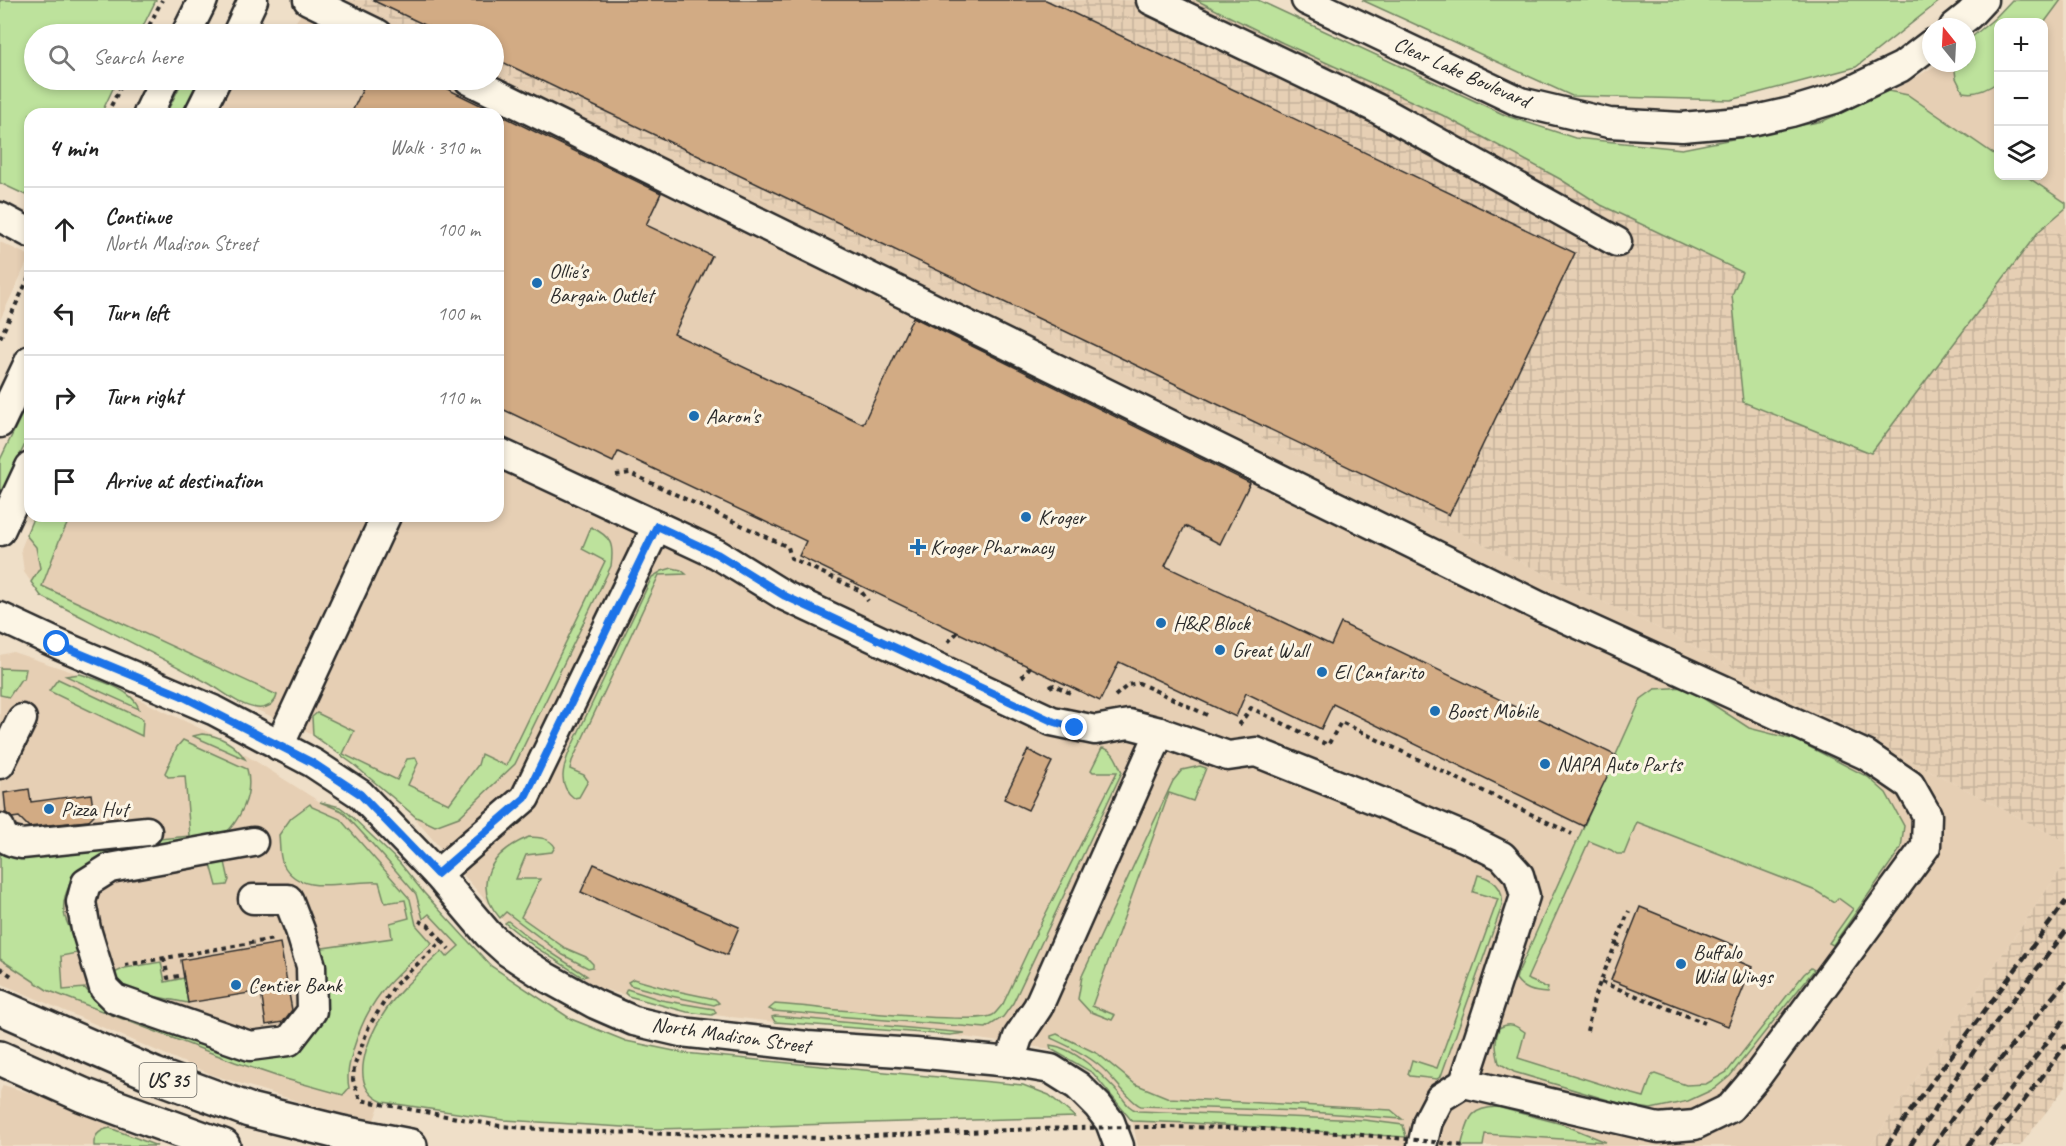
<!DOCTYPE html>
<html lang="en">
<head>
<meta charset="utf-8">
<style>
  :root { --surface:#fff; --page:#f6f6f6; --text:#222; --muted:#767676; --line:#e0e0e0 }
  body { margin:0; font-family:Caveat,sans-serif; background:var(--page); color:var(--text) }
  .controls { position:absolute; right:18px; top:18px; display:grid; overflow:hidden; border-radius:12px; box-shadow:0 3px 9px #0003 }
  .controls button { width:54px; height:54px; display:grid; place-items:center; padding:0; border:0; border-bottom:2px solid var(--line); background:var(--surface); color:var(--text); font:30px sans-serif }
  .compass { position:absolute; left:1922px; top:18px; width:54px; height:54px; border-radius:50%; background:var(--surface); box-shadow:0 3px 9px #0003; rotate:342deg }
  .stop { position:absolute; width:18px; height:18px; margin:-14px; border:4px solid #1a73e8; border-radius:50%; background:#fff }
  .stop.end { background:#1a73e8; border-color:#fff; box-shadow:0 2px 6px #0008 }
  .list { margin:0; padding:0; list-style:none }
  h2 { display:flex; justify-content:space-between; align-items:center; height:78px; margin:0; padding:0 24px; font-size:26px }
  h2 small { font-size:20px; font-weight:400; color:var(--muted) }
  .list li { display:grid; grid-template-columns:39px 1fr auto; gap:18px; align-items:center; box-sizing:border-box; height:84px; padding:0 24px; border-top:2px solid var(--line) }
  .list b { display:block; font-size:22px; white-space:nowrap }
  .list p { margin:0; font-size:20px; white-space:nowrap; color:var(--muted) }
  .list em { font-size:20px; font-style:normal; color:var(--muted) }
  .icon { flex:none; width:33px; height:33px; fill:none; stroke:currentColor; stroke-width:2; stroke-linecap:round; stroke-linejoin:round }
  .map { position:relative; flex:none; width:2066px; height:1146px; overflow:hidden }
  .search { position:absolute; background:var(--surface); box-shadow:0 3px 9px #0003; left:24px; top:24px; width:480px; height:66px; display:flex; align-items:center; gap:15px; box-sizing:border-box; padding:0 21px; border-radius:33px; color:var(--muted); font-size:22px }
  .panel { position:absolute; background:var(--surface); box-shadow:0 3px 9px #0003; left:24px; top:108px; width:480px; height:414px; border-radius:18px }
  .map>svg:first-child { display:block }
  .built { fill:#e6cfb4; fill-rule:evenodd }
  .industrial { fill:url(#industrial-grid) }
  .green { fill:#bde29c; stroke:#748664; stroke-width:1.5 }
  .building { fill:#d2ab84; stroke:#2b2b2b; stroke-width:1.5 }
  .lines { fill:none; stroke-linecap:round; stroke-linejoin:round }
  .minor-casing { stroke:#2b2b2b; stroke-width:33 }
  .major-casing { stroke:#2b2b2b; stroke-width:38 }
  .path { stroke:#2b2b2b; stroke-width:4; stroke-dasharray:4.5 4.5; stroke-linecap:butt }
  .minor { stroke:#fcf5e5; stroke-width:28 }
  .major { stroke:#fcf5e5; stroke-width:33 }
  .rail { stroke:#2b2b2b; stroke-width:4.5; stroke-dasharray:9 4.5; stroke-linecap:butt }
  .path-bridge { stroke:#2b2b2b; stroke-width:4; stroke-dasharray:4.5 4.5; stroke-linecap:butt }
  .route { stroke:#1a73e8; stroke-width:8 }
  .poi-dot { fill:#1f6fb2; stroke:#fcf5e5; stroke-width:2 }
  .labels { text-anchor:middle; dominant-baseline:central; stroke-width:6; stroke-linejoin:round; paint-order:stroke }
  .shield { fill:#fcf5e5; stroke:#6a6863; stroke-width:1.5 }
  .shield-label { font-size:20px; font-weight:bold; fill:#2b2b2b }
  .street-label { font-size:21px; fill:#2b2b2b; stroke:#fcf5e5 }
  .poi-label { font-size:21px; fill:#2b2b2b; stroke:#fcf5e5; text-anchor:start }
</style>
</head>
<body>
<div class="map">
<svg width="2066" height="1146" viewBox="0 0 2066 1146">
  <defs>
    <pattern id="industrial-grid" width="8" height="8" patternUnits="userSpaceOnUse" patternTransform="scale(1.5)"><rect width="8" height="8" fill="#e6cfb4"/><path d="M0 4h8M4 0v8" fill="none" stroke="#c5b29b"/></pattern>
  </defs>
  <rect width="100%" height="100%" fill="#efdfc8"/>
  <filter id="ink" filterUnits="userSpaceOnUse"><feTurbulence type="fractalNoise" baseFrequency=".0167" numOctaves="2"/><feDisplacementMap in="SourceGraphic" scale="12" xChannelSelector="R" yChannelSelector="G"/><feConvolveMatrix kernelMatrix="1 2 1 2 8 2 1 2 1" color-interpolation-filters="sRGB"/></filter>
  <g filter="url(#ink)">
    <g class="built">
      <polygon points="311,0 352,0 424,34 287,34"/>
      <path d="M2013,0H2066V237L2039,222L1879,99L1940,63H1967V42ZM1998,22H2044V176H1998Z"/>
      <polygon points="494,68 1664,631 2066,842 2066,862 1870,1146 1138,1146 1132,1121 1093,1073 1051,1049 950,1035 775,1022 687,1012 599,988 535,947 505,923 410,813 353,764 313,735 246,705 210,684 41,596 24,572 21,549 34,516 498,516 498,114 217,114 235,80 494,80"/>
      <polygon points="0,242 30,256 0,320"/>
      <polygon points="13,652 99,681 130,695 214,735 320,802 340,807 399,862 469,944 406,1031 374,1120 326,1110 213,1075 0,983 0,655"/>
      <polygon points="3,1085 43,1097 160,1146 0,1146 0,1092"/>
    </g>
    <g class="industrial">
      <polygon points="352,0 1257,0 1517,119 1665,184 2039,222 2066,237 2066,842 1664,631 494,68 494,34 424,34"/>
      <polygon points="2066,862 2066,1086 2020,1146 1870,1146"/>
    </g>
    <g class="green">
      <polygon points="0,0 156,0 139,34 34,34 34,80 117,80 101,114 30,114 30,197 0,183"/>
      <polygon points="1196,0 1258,0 1507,116 1575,138 1682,149 1823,121 1888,91 1908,95 1998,157 1998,176 2026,176 2066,203 2066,208 2039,231 1871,453 1743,402 1732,295 1742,272 1601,205 1560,179 1442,115 1283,43"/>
      <polygon points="1362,0 1941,0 1856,67 1731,100 1572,96"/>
      <path d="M2012,0H2061L2044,23L1998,22V82C1988,89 1976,95 1963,92L1956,78L1954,63H1967V41L1995,18Z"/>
      <polygon points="183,80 200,80 183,114 166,114"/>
      <polygon points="30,398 30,434 0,496 0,460"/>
      <path d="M34,516H71L59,541L42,586L277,695C275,704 267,709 257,708C239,706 223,691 208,683C153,653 97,625 41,596L31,582L40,568L36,547L26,535Z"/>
      <path d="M591,527C612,537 614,545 611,566L515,764L459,817L435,826L416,817L353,764L313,735L312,717L317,713L354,731L343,754L397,780L407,759L416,758L418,763L408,785L449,804L478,765L481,754L506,766L605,561L582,549Z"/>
      <path d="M672,568L681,570L686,574L659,575L572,761L570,769L584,775L588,781L579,797L574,798C557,785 563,767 570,750L652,577L662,571Z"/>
      <polygon points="0,668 26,669 24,679 21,679 9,697 0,695"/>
      <path d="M80,674C98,680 133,689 139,709L66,676Z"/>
      <polygon points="58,679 143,719 142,736 49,691"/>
      <path d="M1686,687L1749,728L1796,740L1868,777L1886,793L1904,826L1901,848L1833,945L1829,943L1853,909L1838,898L1834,902L1816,891L1637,822L1624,854H1617L1611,850L1589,841L1527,979L1548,988L1547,993C1533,992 1524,990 1516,979L1517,975L1641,699L1655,689Z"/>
      <path d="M202,734C219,735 235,744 245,759L193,736Z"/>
      <path d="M183,740L247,769C254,794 240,821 221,838L93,862C75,871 59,895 65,917C69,930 77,940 82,952L61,956L63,990L85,988L99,1005L240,1057L289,1052L323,948L392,938L390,923L409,918L405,900L385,903L379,882C347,879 301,899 283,864C279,856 280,844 279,835L291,818L310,804L312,807L340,819L410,899L416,925L432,943C393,978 370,995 354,1047C350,1061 346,1073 349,1088L343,1095L282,1078L235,1062L47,990L0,959V847L107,844L190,836L185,776L168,777L165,773L177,747Z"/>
      <path d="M1102,748C1114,749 1117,762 1122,772L1013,1003L1003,1017L986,1028L773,1011L769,1009L775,1004C809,1006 973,1026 993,1015C996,1013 1000,1007 1003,1004L1040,925L1117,772H1093L1091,770Z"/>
      <polygon points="1200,766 1206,768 1193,801 1169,793 1092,1006 1115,1015 1112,1020 1089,1011 1078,999 1082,976 1173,781 1182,770"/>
      <path d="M320,802L340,807L348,813L399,862L424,893L491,966L571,1019L626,1041L684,1053L1023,1085L1049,1095L1075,1117L657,1129L504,1120L383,1102C346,1087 368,1037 384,1013C399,989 423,970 442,951L447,957L459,946L429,914L423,919L416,894L384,857L342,811Z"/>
      <path d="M529,837C539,837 550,838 555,847L552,852L526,855L516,879H540L521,917L565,948L586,957L593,964V967L588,968L563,955L506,912L500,918C470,883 492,852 529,837Z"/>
      <polygon points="220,860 225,862 229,880 227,885 217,886 211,864 131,878"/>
      <path d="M1478,875C1495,879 1504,889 1502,906L1441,1076L1437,1079L1410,1076L1408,1074L1412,1060L1437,1068L1498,899L1473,892Z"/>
      <polygon points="508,921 533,941 587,976 582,977 535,947 505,923"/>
      <polygon points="161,962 165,982 184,978 188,1003 137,993 121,986 114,973 125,968"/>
      <path d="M1811,968L1814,970L1730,1076L1714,1089L1688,1101L1651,1109L1625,1105L1514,1072L1499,1063C1496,1050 1494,1041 1499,1028C1510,1022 1515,1025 1525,1032L1518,1058L1633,1094L1644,1097L1652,1075L1655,1074L1686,1085L1706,1084L1727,1072L1804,974Z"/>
      <polygon points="633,979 672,990 715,999 719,1003 714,1005 671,996 630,985 628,982"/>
      <polygon points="627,989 661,1000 714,1009 716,1013 712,1015 687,1012 628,996 625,993"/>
      <polygon points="775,1016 965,1033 950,1035 775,1022 772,1017"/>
      <path d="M1057,1034L1098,1054L1135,1084L1169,1098L1391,1110L1402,1119L1299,1111L1141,1106C1131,1103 1112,1076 1101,1067C1086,1054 1068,1046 1051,1038V1036Z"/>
      <path d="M1050,1045C1075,1048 1101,1074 1117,1091C1124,1099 1127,1108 1138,1111L1364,1120L1403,1125L1406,1137L1191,1123L1132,1121L1093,1073L1051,1049Z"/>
      <path d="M1497,1107L1562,1124L1606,1142L1485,1134L1483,1146H1461C1469,1121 1467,1108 1497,1107Z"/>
      <path d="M110,1128L157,1146H94C93,1135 100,1130 110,1128Z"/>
    </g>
    <g class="building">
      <polygon points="372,0 1046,0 1575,253 1449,515 494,58 494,34 444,34"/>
      <polygon points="367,80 429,80 661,193 646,225 712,256 674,334 863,424 913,317 1250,483 1220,544 1185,526 1165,566 1331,645 1341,623 1617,756 1583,826 1333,704 1321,729 1246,693 1236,717 1119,662 1100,701 799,556 806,541 618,452 613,462 498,407 498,114 351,114"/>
      <polygon points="1028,750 1052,762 1028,810 1004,799"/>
      <polygon points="29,789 31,802 91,794 94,815 88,821 29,827 19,817 12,818 6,813 4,793"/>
      <polygon points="594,864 739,927 727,955 581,892"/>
      <polygon points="1640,907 1743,949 1738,961 1752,967 1728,1026 1611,980"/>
      <polygon points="280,943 292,1010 283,1022 266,1025 261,991 188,1003 181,960"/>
    </g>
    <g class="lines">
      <g class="minor-casing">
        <g id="minor">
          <polyline points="308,0 378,34"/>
          <polyline points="1151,0 1376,108 1617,242"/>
          <polyline points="1306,0 1520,102 1609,123 1682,127 1751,121 1791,112 1834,99 1901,67 1931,44"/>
          <polyline points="1954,27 1969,15 1983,0"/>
          <polyline points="186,34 203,0"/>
          <polyline points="237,34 253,0"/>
          <polyline points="469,80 1539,606 1866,755 1910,785 1927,815 1926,846 1758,1075 1730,1108 1695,1125 1658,1128 1464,1083"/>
          <polyline points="148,114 164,80"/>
          <polyline points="199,114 216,80"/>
          <polyline points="0,217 30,233"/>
          <polyline points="0,423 30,360"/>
          <polyline points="498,452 717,554 785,596 1052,721 1095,730 1129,724 1160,732 1228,756 1256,752 1388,805 1466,838 1502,856 1519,875 1525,896 1464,1083 1440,1098 1428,1121 1422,1146"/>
          <polyline points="0,531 30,467"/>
          <polyline points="0,617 58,644 213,710 313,763 360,794 437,874 488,934 508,952 546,977 595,1004 634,1021 681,1032 807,1046 915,1053 1010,1062 1051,1069 1078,1086 1098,1106 1110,1122 1119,1146"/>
          <polyline points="279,746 386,516"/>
          <polyline points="0,764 22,719"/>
          <path d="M0,828C3,840 11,842 22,844L147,831"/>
          <polyline points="253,842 110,868 86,883 81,902 86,929 104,988 115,999 250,1046 289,1041 312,1011 311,966 300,930 288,899 253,899"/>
          <polyline points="437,874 525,798 657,526"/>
          <polyline points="1010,1062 1018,1037 1038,1007 1160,732"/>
        </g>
      </g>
      <g class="major-casing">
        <g id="major">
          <polyline points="0,1007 155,1075 249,1110 342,1133 410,1146"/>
          <polyline points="0,1058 83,1095 223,1146"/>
        </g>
      </g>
      <g class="path">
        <polyline points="145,34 162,0"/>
        <polyline points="107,114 124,80"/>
        <polyline points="0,338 30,275"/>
        <polyline points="616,475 630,473 788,547 791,558 861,591 868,601"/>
        <polyline points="948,642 958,632"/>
        <polyline points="1022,677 1030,667"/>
        <polyline points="1050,687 1054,685 1070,693"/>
        <polyline points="1115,696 1128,685 1139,683 1207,715"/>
        <polyline points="1239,725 1251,708 1328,745 1341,722 1572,834"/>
        <polyline points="419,921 428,925 442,941 395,985 369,1026 354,1067 353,1080 360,1100 500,1126 564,1131 821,1138 946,1133"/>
        <polyline points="442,941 449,949"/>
        <polyline points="1616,944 1624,948"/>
        <polyline points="164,958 168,978 184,975"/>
        <polyline points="125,965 274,939"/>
        <polyline points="0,968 13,977"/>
        <polyline points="1601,982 1705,1023"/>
        <polyline points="1587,1031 1595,995 1629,911"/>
      </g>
      <use href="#minor" class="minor"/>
      <use href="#major" class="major"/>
      <g class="rail">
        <polyline points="1887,1146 1909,1113 2066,901"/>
        <polyline points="1910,1146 1974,1051 2066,931"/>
        <polyline points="1933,1146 1958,1110 2066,981"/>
        <polyline points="1968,1146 2066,1017"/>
        <polyline points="1990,1146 2066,1045"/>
      </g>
      <path class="path-bridge" d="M946,1133C1119,1124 1293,1123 1465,1146"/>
    </g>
  </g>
  <g class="lines" filter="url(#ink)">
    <polyline class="route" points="57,644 180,695 313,763 360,794 437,874 525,798 657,526 717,554 785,596 1052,721 1075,728"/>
  </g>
  <g class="poi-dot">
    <circle cx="537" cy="283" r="6"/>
    <circle cx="694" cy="416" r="6"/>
    <circle cx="1026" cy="517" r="6"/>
    <path d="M915 538h6v6h6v6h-6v6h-6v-6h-6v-6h6z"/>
    <circle cx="1161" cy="623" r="6"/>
    <circle cx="1220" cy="650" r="6"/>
    <circle cx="1322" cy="672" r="6"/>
    <circle cx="1435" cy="711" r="6"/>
    <circle cx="1545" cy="764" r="6"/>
    <circle cx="49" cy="809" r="6"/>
    <circle cx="1681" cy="964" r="6"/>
    <circle cx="236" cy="985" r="6"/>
  </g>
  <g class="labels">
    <rect class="shield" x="139.5" y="1063" width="57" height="34" rx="4.5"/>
    <g class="shield-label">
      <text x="168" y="1080">US 35</text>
    </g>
    <g class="street-label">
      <text transform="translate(1462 72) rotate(24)">Clear Lake Boulevard</text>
      <text transform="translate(731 1035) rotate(8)">North Madison Street</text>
    </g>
    <g class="poi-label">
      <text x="549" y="271">Ollie's<tspan x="549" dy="24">Bargain Outlet</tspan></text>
      <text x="706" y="416">Aaron's</text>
      <text x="1038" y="517">Kroger</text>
      <text x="930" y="547">Kroger Pharmacy</text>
      <text x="1173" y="623">H&amp;R Block</text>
      <text x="1232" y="650">Great Wall</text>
      <text x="1334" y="672">El Cantarito</text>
      <text x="1447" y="711">Boost Mobile</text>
      <text x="1557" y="764">NAPA Auto Parts</text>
      <text x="61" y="809">Pizza Hut</text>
      <text x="1693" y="952">Buffalo<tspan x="1693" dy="24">Wild Wings</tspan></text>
      <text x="248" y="985">Centier Bank</text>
    </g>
  </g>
</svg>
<div class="controls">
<button>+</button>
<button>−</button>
<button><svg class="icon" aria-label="layers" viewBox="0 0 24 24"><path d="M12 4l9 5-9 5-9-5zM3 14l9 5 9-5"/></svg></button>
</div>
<svg class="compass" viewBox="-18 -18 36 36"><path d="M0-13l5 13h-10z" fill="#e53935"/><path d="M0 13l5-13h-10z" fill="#767676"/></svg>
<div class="stop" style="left:57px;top:644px"></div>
<div class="stop end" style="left:1075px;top:728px"></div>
<div class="search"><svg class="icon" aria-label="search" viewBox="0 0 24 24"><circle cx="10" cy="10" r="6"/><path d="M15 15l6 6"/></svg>Search here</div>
<section class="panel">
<h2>4 min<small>Walk · 310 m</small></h2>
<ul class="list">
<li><svg class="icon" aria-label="ahead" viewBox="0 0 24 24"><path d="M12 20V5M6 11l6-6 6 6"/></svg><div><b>Continue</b><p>North Madison Street</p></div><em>100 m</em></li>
<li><svg class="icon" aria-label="left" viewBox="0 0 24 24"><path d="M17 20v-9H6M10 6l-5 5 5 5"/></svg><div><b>Turn left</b></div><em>100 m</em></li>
<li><svg class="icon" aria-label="right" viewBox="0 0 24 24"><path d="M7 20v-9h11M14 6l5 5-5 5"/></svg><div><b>Turn right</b></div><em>110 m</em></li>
<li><svg class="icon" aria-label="arrive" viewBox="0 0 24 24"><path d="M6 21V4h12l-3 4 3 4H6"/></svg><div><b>Arrive at destination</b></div></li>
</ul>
</section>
</div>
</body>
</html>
